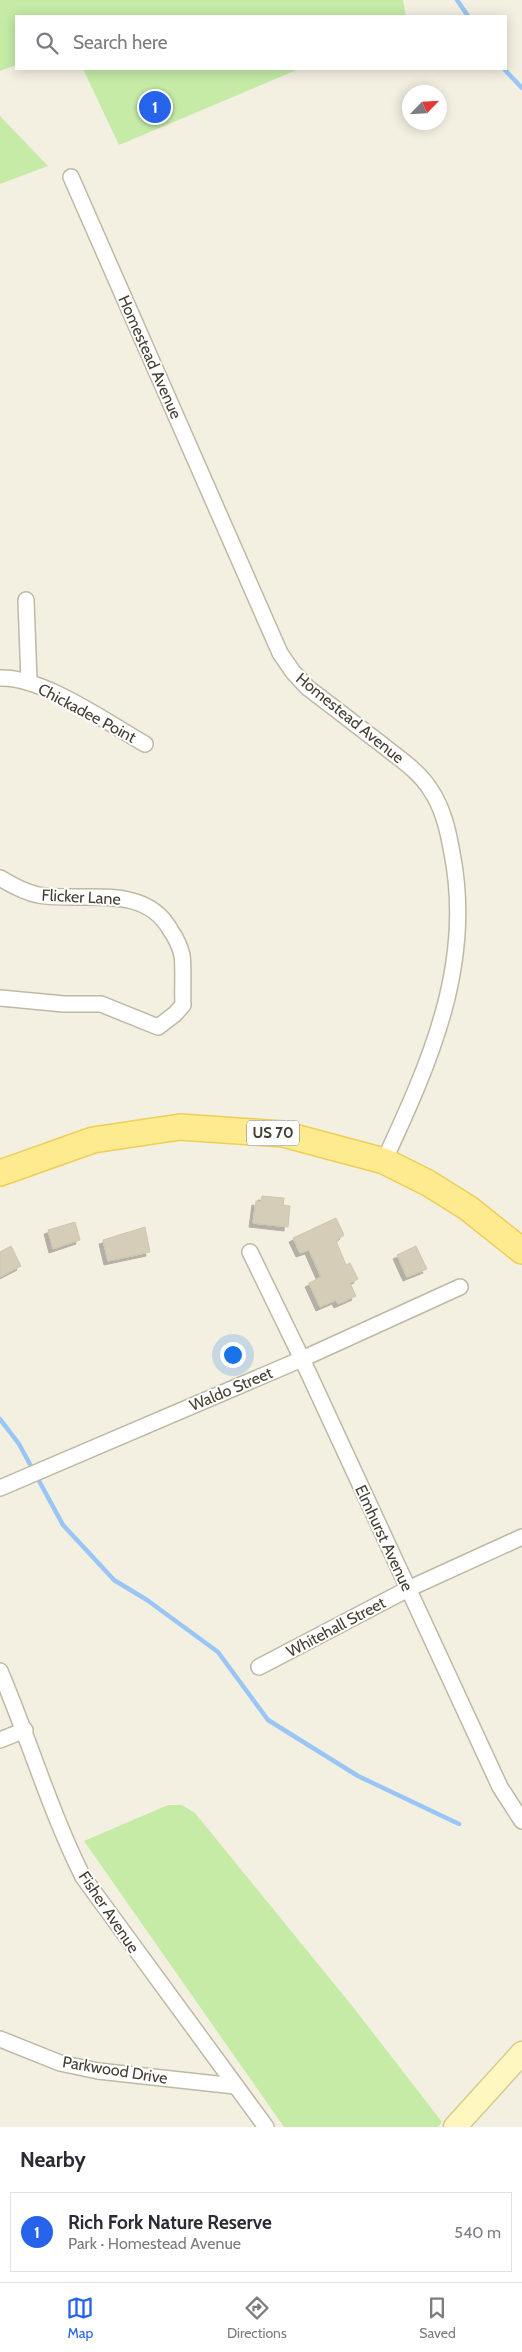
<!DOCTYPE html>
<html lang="en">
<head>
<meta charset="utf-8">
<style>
  :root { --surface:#fff; --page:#f2f2f3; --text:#2b2b33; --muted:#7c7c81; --line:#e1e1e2; --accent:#2563eb }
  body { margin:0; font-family:Cabin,sans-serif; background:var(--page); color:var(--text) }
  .compass { position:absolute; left:402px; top:85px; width:45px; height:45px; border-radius:50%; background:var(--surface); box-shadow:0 2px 12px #0003; rotate:65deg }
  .you { position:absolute; left:232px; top:1354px; width:18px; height:18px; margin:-12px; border:4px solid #fff; border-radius:50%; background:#1a73e8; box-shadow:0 0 0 8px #1a73e833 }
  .badge { display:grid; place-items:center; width:32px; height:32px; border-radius:50%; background:var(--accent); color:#fff; font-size:16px; font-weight:700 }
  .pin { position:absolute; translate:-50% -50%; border:2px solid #fff; box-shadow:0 1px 5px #0006 }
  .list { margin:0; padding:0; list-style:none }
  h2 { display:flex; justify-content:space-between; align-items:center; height:65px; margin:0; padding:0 20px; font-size:21px }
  h2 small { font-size:16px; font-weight:400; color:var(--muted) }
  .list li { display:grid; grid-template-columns:32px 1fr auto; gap:15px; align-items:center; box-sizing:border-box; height:80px; margin:0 10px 10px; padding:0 10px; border:1px solid var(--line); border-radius:0px }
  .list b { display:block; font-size:19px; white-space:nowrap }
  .list p { margin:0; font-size:16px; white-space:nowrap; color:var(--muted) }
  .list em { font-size:16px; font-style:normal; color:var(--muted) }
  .icon { flex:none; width:28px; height:28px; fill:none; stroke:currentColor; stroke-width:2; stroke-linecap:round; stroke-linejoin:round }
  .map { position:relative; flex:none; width:522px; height:2127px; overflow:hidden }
  .search { position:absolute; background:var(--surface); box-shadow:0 2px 12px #0003; left:15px; right:15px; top:15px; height:55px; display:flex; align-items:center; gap:12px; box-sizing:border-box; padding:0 18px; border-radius:0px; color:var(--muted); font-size:19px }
  .sheet { height:155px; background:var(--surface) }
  nav { display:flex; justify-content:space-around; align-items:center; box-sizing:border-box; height:70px; border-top:1px solid var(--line); background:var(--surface); font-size:14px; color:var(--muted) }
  nav a { display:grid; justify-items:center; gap:2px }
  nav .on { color:var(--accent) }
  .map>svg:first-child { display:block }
  .green { fill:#c5eba7 }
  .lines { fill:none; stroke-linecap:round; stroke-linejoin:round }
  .stream { stroke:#99c6f5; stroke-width:4.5 }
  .building { fill:#d5cdb7; stroke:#d0c5aa; filter:url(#shadow) }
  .street-casing { stroke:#bfb8a5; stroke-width:18 }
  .secondary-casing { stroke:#d6cb8e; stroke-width:25 }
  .primary-casing { stroke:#eccf57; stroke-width:28 }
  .street { stroke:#fff; stroke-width:15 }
  .secondary { stroke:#fff6c0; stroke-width:22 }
  .primary { stroke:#ffeb8f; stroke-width:25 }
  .labels { text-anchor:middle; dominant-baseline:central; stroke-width:4; stroke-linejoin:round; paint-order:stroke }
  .shield { fill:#fff; stroke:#7d7970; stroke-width:1 }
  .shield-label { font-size:15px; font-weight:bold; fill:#454033 }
  .street-label { font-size:16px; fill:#454033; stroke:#fff }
</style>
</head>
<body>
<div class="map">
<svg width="522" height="2127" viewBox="0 0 522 2127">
  <defs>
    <filter id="shadow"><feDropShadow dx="-4" dy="4" stdDeviation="0" flood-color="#0004"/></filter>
  </defs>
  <rect width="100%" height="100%" fill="#f3f0e2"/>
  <g class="green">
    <polygon points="0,0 403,0 406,16 16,16 16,65 0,71"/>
    <polygon points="83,69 299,69 119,145"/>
    <polygon points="0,116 48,166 0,184"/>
    <polygon points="168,1805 182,1805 195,1813 353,2007 442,2122 438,2127 284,2127 84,1841"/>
  </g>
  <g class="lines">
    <g class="stream">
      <polyline points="457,0 468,16"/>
      <polyline points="504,69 522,88"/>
      <polyline points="0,1419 19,1444 63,1525 114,1580 147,1600 218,1652 268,1720 358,1776 459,1824"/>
    </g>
  </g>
  <g class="building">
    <polygon points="262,1196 284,1198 283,1205 290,1206 288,1227 253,1223 256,1201 261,1202"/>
    <polygon points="336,1218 344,1235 336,1241 346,1265 350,1263 358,1279 350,1283 356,1296 338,1304 336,1300 320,1307 309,1283 321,1277 309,1250 300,1253 293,1238"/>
    <polygon points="75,1222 80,1240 53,1249 48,1230"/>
    <polygon points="145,1227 150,1252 108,1261 103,1240"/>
    <polygon points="11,1246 21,1266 0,1277 0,1252"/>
    <polygon points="416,1246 427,1269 407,1277 397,1255"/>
  </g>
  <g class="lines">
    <g class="street-casing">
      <g id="street">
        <path d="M71,177L280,653L293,672L308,688C332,706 356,725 380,743C397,757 418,770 430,789C443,808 448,830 452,853C474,964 430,1062 384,1161"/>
        <polyline points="26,600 29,681"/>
        <path d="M0,678C42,676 108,723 145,744"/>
        <path d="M0,878C13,886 24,892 38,895C83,903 145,882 171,931C176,938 180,947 182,955C184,971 182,989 183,1005L175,1014L158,1027L101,1004H64L0,998"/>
        <polyline points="250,1252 302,1359 500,1787 522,1821"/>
        <polyline points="0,1488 302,1359 460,1287"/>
        <polyline points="259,1667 408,1589 522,1537"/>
        <path d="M0,1671C29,1739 50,1811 83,1877L266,2127"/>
        <polyline points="0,1740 25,1730"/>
        <polyline points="0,2039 60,2063 98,2071 235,2086"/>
      </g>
    </g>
    <g class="secondary-casing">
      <polyline id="secondary" points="455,2127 522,2053"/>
    </g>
    <g class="primary-casing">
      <polyline id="primary" points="0,1173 93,1140 180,1127 283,1134 384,1161 428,1183 468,1208 522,1251"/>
    </g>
    <use href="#street" class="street"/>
    <use href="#secondary" class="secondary"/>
    <use href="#primary" class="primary"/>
  </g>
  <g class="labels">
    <rect class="shield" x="247" y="1120.5" width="52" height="25" rx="4"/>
    <g class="shield-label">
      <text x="273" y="1133">US 70</text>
    </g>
    <g class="street-label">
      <text transform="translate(150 357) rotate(66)">Homestead Avenue</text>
      <text transform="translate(87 713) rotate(28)">Chickadee Point</text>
      <text transform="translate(350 718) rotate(39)">Homestead Avenue</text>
      <text transform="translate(81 897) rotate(3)">Flicker Lane</text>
      <text transform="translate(231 1389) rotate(-23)">Waldo Street</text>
      <text transform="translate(384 1538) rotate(65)">Elmhurst Avenue</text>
      <text transform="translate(336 1627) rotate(-28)">Whitehall Street</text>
      <text transform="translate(109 1912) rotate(56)">Fisher Avenue</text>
      <text transform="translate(115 2070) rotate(9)">Parkwood Drive</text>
    </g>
  </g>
</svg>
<svg class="compass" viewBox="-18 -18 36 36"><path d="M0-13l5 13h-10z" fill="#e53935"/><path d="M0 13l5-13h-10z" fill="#7c7c81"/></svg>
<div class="you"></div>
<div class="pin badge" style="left:155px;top:107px">1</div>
<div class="search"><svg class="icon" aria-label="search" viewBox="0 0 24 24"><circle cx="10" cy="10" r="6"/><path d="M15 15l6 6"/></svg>Search here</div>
</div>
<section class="sheet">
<h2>Nearby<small></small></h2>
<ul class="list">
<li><span class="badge">1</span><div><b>Rich Fork Nature Reserve</b><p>Park · Homestead Avenue</p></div><em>540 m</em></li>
</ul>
</section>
<nav>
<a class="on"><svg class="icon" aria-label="map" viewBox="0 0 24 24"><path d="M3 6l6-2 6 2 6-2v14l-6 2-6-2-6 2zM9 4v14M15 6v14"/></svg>Map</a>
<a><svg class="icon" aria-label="directions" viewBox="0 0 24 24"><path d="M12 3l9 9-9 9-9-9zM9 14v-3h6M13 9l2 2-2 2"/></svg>Directions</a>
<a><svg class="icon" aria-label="saved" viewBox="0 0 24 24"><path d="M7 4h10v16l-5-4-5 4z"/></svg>Saved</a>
</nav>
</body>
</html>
